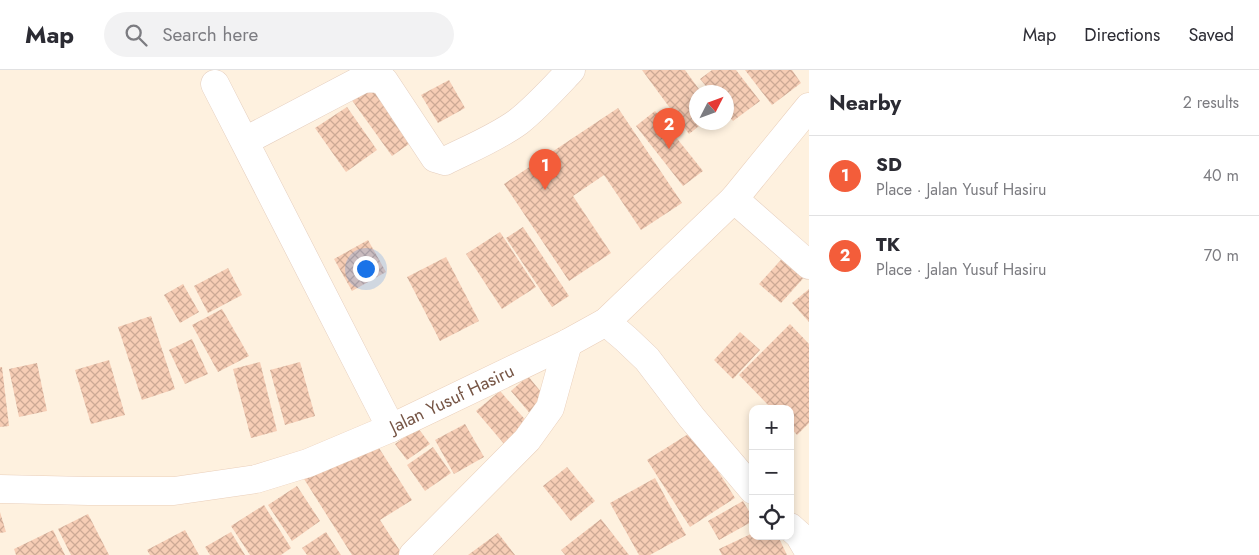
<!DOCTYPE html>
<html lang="en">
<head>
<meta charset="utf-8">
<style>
  :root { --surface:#fff; --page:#f2f2f3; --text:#2b2b33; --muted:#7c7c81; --line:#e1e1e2; --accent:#f35d3a }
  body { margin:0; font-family:Jost,sans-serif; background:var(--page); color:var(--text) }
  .controls { position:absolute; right:15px; bottom:15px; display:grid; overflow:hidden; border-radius:10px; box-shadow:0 2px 8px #0003 }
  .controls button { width:45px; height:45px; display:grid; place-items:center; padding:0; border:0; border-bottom:1px solid var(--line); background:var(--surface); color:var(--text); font:25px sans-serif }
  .compass { position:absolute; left:689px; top:15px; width:45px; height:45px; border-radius:50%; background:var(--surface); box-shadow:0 2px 8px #0003; rotate:48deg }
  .you { position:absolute; left:365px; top:198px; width:18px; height:18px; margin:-12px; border:4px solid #fff; border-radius:50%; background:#1a73e8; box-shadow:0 0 0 8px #1a73e833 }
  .badge { display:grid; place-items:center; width:32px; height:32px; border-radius:50%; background:var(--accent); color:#fff; font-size:16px; font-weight:700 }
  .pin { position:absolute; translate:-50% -41px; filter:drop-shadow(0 1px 2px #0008) }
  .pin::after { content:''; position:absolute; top:26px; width:18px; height:15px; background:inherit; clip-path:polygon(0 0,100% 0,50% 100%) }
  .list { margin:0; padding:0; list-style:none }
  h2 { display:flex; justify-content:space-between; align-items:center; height:65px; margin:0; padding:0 20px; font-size:21px }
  h2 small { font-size:16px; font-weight:400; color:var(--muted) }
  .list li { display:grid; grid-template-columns:32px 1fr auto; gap:15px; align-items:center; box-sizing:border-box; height:80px; padding:0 20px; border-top:1px solid var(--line) }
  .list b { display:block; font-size:19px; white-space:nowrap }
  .list p { margin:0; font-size:16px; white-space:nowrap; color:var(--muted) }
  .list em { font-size:16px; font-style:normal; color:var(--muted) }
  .icon { flex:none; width:28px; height:28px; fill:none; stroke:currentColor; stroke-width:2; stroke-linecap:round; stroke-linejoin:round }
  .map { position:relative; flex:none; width:809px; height:485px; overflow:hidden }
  header { display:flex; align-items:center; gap:30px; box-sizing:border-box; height:70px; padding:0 25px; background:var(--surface); border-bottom:1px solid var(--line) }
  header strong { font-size:24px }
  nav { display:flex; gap:28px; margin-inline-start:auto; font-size:18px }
  .search { width:350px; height:45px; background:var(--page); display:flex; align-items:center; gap:12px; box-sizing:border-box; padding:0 18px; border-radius:28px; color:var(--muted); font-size:19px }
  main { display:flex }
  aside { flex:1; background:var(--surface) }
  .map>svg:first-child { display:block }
  .building { fill:url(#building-cross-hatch) }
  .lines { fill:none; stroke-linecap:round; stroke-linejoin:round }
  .street-casing { stroke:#e5cebe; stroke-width:29 }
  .secondary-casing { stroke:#eacfba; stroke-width:29 }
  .street { stroke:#fff; stroke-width:28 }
  .secondary { stroke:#fff; stroke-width:28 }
  .labels { text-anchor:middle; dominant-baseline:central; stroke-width:5; stroke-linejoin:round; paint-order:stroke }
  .street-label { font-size:18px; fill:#765545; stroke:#fff5e7 }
</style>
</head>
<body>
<header>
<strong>Map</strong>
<div class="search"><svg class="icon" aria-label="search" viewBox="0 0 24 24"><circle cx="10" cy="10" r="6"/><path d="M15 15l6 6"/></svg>Search here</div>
<nav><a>Map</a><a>Directions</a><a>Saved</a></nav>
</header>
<main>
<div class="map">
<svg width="809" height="485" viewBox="0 0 809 485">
  <defs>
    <pattern id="building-cross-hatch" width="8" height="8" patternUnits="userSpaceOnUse" patternTransform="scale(1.25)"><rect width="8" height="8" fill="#f6cdb5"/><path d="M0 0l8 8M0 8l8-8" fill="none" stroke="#cca995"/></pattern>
  </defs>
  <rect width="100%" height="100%" fill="#fef1df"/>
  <g class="building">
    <polygon points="642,0 685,0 701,22 696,22 696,52 704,52 689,64"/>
    <polygon points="712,0 736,0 760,31 733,51 726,43 726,22 711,22 700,9"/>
    <polygon points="745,0 792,0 801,13 772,35"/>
    <polygon points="449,10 465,38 438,53 421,25"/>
    <polygon points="375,12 416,69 392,86 351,29"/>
    <polygon points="347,37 377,80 346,102 315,58"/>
    <polygon points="618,38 682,133 641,160 604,105 573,126 611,183 569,211 504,114"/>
    <polygon points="655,41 703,101 683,116 636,56"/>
    <polygon points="523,157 569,226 552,237 506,168"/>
    <polygon points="500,162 536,217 502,239 466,184"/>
    <polygon points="368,170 386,202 352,221 334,189"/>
    <polygon points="789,181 809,202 781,233 759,214"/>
    <polygon points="446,187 479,251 440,271 407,207"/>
    <polygon points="228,198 242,225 208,243 194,216"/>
    <polygon points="183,214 199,242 180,253 164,225"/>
    <polygon points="809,219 809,252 792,233"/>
    <polygon points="222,239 249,286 218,302 192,255"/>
    <polygon points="151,246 175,319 142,330 118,257"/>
    <polygon points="790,254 809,274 809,353 797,365 790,357 790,339 772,339 739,305"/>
    <polygon points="740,262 760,280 733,309 714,290"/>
    <polygon points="192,269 208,304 185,314 169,280"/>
    <polygon points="109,290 125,345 91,354 75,300"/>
    <polygon points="260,292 277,361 251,368 233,299"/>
    <polygon points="300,292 315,346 285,355 270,300"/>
    <polygon points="37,293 47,341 19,347 9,299"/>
    <polygon points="0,297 2,297 9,356 0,357"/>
    <polygon points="528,306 550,333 533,347 511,321"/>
    <polygon points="500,321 529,354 505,375 476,341"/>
    <polygon points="465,354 484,387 454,404 435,370"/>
    <polygon points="418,358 430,374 407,390 395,374"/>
    <polygon points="693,361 735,428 690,457 647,390"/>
    <polygon points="372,367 412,430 380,450 402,484 401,485 352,485 304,409"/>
    <polygon points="433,377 451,403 425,421 407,395"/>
    <polygon points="567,397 595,431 571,451 543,416"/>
    <polygon points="655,408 686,465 650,485 639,485 610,433"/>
    <polygon points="297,416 320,451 292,471 268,435"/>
    <polygon points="743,431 753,448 753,451 719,470 708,451"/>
    <polygon points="264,435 291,478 281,485 250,485 231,456"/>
    <polygon points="0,442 6,462 0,463"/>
    <polygon points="88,444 109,485 71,485 58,459"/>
    <polygon points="601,449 629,485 565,485 561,480"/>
    <polygon points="53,460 65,485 16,485 14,479"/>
    <polygon points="185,460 199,485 150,485 147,480"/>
    <polygon points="231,462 245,485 210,485 205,477"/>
    <polygon points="326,462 341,485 307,485 302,478"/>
    <polygon points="498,463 515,485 468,485"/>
    <polygon points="753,463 753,466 778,466 787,485 722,485 719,479"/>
  </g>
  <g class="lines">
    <g class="street-casing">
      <g id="street">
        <polyline points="215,14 391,358"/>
        <path d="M245,71L363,9L374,8L384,11L435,88L445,91C469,79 496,68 518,52C537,37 554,18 571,0"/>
        <polyline points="734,129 809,195"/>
        <polyline points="606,252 626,269 647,289 692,348 753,420"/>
        <polyline points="790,457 799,465 809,482"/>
      </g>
    </g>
    <g class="secondary-casing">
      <g id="secondary">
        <path id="s1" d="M0,419L89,421H174L256,409L308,393L391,358L568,273L606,252L734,129L809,37"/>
        <polyline points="413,485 527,370 550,338 568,273"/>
      </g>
    </g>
    <use href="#street" class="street"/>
    <use href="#secondary" class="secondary"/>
  </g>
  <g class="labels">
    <g class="street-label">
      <text stroke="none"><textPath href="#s1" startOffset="469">Jalan Yusuf Hasiru</textPath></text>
    </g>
  </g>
</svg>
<div class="controls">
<button>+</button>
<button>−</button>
<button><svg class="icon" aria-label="locate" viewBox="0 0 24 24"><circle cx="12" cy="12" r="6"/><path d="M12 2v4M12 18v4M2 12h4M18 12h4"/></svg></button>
</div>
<svg class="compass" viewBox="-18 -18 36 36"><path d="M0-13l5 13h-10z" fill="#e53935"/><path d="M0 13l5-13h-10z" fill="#7c7c81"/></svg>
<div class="you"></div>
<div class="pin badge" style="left:545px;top:120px">1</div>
<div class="pin badge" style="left:669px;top:79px">2</div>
</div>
<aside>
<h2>Nearby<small>2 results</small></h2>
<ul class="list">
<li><span class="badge">1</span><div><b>SD</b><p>Place · Jalan Yusuf Hasiru</p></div><em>40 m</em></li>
<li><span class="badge">2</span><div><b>TK</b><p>Place · Jalan Yusuf Hasiru</p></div><em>70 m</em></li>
</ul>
</aside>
</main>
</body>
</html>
